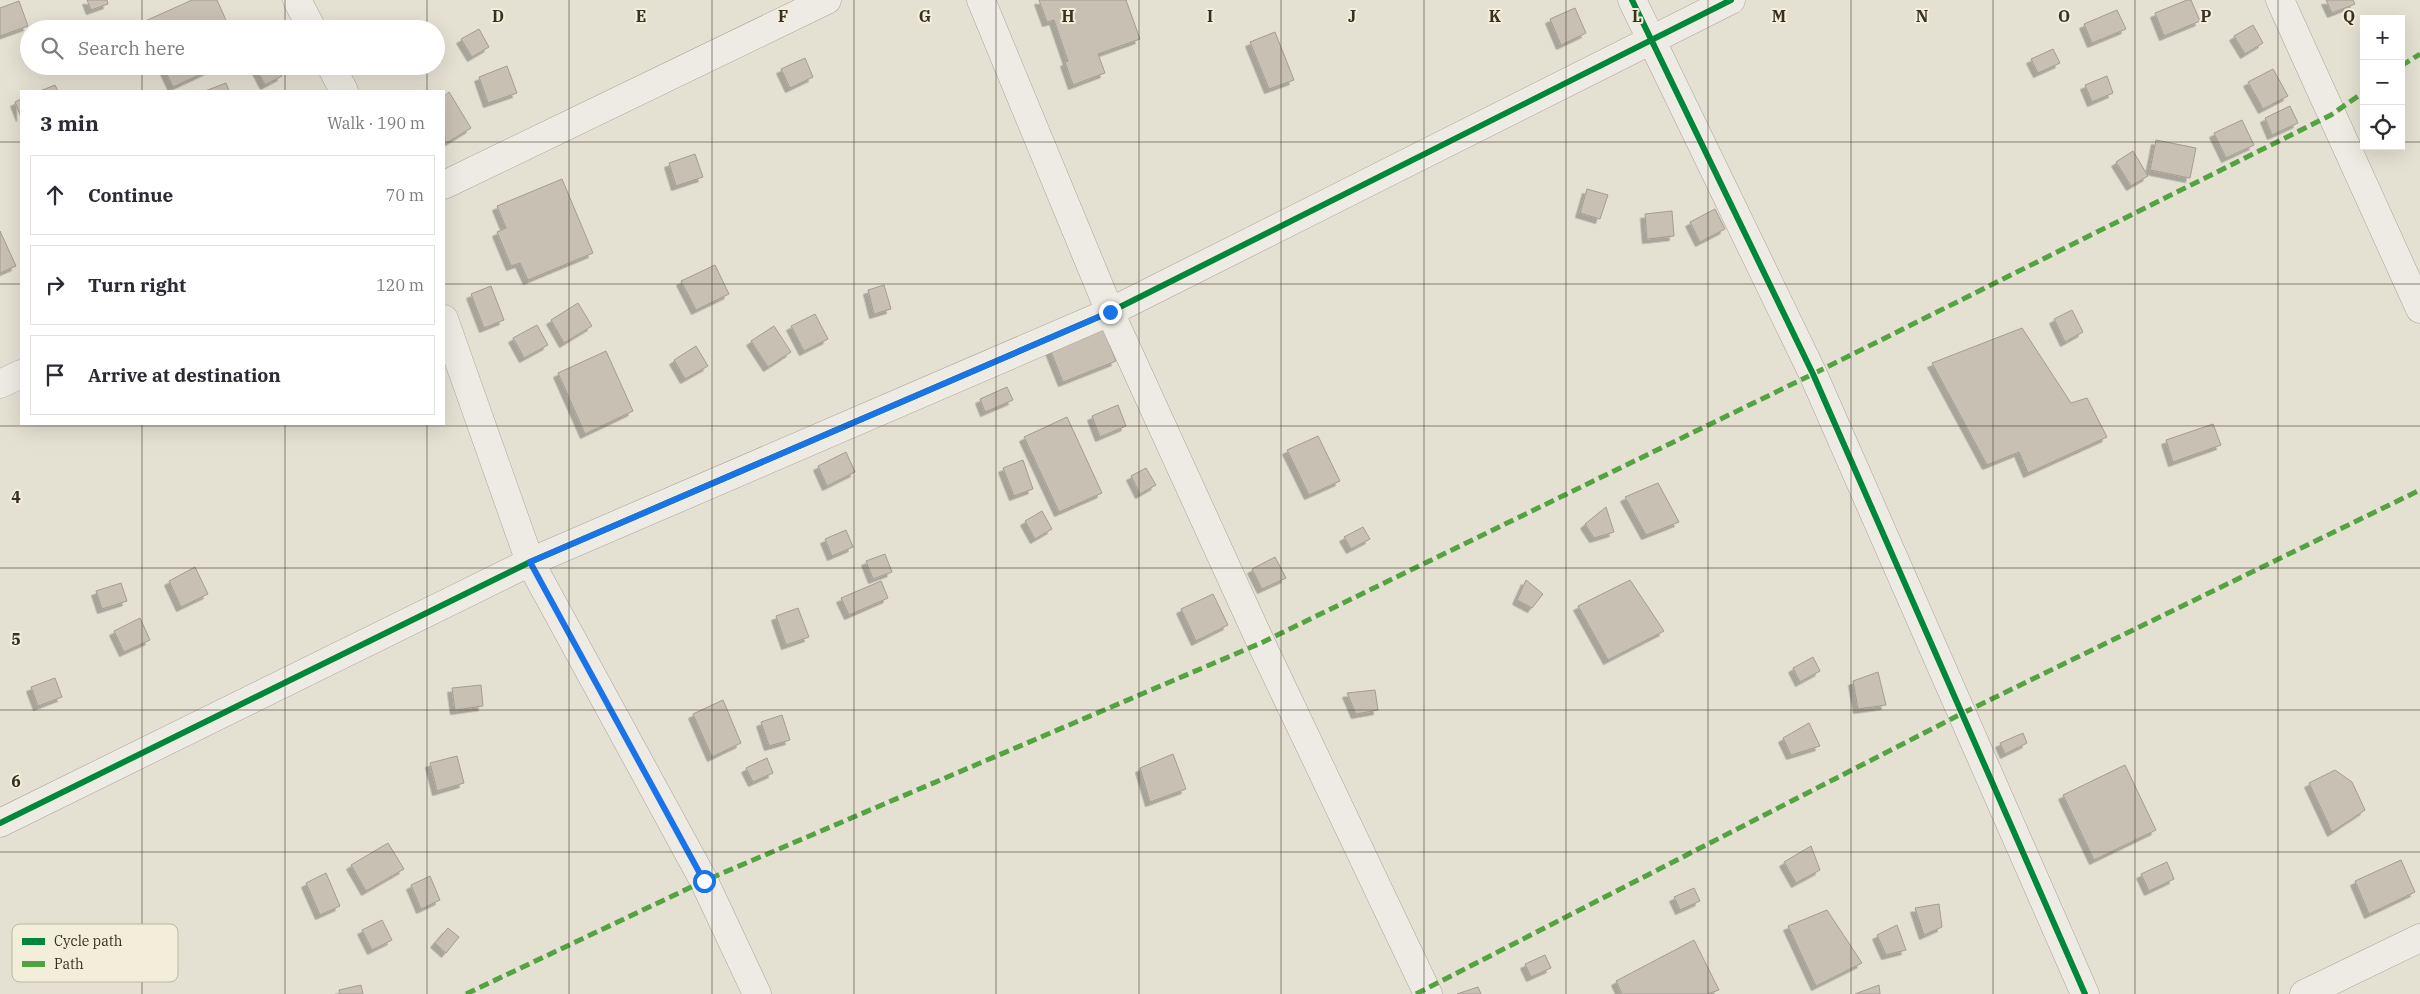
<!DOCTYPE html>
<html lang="en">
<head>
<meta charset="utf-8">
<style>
  :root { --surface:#fff; --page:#f7f7f7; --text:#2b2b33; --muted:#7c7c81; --line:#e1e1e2 }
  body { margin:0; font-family:"IBM Plex Serif",serif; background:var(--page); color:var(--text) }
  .controls { position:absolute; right:15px; top:15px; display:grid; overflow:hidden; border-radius:0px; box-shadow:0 5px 20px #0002 }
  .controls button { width:45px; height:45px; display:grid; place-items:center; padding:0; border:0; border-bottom:1px solid var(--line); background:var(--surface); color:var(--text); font:25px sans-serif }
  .stop { position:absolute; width:15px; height:15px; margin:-11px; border:4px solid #1a73e8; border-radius:50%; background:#fff }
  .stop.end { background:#1a73e8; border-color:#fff; box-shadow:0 1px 5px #0008 }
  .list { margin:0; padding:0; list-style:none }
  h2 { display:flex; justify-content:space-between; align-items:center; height:65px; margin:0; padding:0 20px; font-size:21px }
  h2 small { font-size:16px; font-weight:400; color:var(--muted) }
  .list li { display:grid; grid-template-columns:32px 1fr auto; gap:15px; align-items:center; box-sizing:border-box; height:80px; margin:0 10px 10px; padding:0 10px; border:1px solid var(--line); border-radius:0px }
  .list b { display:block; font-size:19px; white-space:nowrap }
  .list em { font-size:16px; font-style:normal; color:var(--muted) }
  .icon { flex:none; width:28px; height:28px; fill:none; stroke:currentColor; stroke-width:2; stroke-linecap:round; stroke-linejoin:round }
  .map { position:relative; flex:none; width:2420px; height:994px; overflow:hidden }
  .search { position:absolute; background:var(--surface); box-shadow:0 5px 20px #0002; left:20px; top:20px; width:425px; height:55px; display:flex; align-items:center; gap:12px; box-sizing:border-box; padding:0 18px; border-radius:28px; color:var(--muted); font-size:19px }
  .panel { position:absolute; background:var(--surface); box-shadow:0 5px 20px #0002; left:20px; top:90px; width:425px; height:335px; border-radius:0px }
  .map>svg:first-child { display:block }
  .building { fill:#c8c0b3; stroke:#a59c91; filter:url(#shadow) }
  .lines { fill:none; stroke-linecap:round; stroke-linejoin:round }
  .minor-casing { stroke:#aaa59a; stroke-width:29 }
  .minor { stroke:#edebe3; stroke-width:28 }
  .quiet { stroke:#53a441; stroke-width:5; stroke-dasharray:10 5; stroke-linecap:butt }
  .cycleway-casing { stroke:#f3eeda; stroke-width:9 }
  .cycleway { stroke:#00873e; stroke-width:6 }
  .route { stroke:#1a73e8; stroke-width:6 }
  .grid { fill:none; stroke:#392f22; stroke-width:1; stroke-opacity:0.55 }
  .key { fill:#f3eeda; stroke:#bbb5a3; stroke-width:1 }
  .key-label { font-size:14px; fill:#392f22 }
  .grid-label { font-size:16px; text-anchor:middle; font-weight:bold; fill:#392f22; stroke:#f3eeda; stroke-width:4; stroke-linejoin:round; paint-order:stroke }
</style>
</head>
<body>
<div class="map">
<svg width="2420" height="994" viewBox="0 0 2420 994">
  <defs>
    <filter id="shadow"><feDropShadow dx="-4.5" dy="4.5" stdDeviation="0" flood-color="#0004"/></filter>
  </defs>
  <rect width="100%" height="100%" fill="#e4e0d2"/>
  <g class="building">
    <polygon points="87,0 107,0 108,4 91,10"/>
    <polygon points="192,0 217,0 230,29 146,29 143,22"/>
    <polygon points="1039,0 1126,0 1140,39 1098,54 1105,73 1073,85 1065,62 1068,61 1054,20 1047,22"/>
    <polygon points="2187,0 2191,0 2200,21 2164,36 2155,13"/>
    <polygon points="2326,0 2353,0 2355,4 2332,13"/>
    <polygon points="19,1 28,26 0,36 0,8"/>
    <polygon points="1575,8 1586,33 1561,45 1550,19"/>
    <polygon points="2117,10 2126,29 2092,43 2084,24"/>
    <polygon points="2253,25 2263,43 2245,54 2234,36"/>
    <polygon points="479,29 489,47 472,57 461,39"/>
    <polygon points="1275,32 1294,80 1269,89 1250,42"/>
    <polygon points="2053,49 2060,63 2038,73 2031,59"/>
    <polygon points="805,58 813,77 790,88 781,69"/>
    <polygon points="163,66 218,66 173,87"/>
    <polygon points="255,66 277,66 282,76 265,85"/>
    <polygon points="507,66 517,93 488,103 479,77"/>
    <polygon points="2273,69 2288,96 2263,109 2248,82"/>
    <polygon points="2107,76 2113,93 2092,102 2085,85"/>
    <polygon points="226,83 229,91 205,91"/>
    <polygon points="55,85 58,91 40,91"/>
    <polygon points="449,92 471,128 445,144 444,96"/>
    <polygon points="21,99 21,117 15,102"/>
    <polygon points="2290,106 2298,123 2272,135 2265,118"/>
    <polygon points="2242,120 2254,145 2226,158 2214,133"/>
    <polygon points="2156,140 2196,148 2190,178 2150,170"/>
    <polygon points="2133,151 2148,176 2131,186 2116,162"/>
    <polygon points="695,154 703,177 676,186 669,163"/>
    <polygon points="562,179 593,253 528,280 520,263 511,266 497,232 506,228 497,206"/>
    <polygon points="1587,189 1608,195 1600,219 1580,213"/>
    <polygon points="1715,209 1725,229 1700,242 1690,222"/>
    <polygon points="1672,211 1674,236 1647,239 1645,214"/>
    <polygon points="0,231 16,266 0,273"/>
    <polygon points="715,265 729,294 696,310 681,281"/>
    <polygon points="884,285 891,309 874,314 868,290"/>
    <polygon points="491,286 504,320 484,328 471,294"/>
    <polygon points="578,303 592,326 564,343 551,320"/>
    <polygon points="2072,310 2083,332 2065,342 2054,319"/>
    <polygon points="815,314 828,339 804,351 791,326"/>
    <polygon points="537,325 548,345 524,358 513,338"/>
    <polygon points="774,326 791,352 768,367 751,341"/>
    <polygon points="1102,326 1116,361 1063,382 1049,347"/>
    <polygon points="2022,328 2071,403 2087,398 2107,437 2028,473 2019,452 1987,465 1932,363"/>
    <polygon points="696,346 708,366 685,379 674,360"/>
    <polygon points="606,351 633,411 585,434 558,373"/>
    <polygon points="1007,387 1013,400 985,412 980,399"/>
    <polygon points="1118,405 1126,426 1100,437 1092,416"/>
    <polygon points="1067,417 1102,493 1059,512 1024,437"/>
    <polygon points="2213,424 2221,445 2173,462 2166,440"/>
    <polygon points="1318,436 1340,481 1309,495 1287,450"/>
    <polygon points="846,452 855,472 827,486 818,466"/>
    <polygon points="1023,460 1033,489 1014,496 1003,468"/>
    <polygon points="1146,468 1156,485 1140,494 1131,476"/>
    <polygon points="1658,483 1679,522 1646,535 1625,497"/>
    <polygon points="1606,507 1614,532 1594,538 1585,524"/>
    <polygon points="1042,511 1052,529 1035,539 1025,521"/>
    <polygon points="1363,527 1370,539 1351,549 1344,537"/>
    <polygon points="846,530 853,547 832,556 825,539"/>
    <polygon points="885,554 892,572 873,579 866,561"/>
    <polygon points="1275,557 1286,578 1262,589 1252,569"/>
    <polygon points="195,567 208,594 181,607 169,581"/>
    <polygon points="1526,580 1543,594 1532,608 1517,600"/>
    <polygon points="1630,580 1664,631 1608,660 1578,606"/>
    <polygon points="881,581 888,598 849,615 841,598"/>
    <polygon points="121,583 127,601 102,609 96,591"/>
    <polygon points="1213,594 1228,625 1196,641 1181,609"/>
    <polygon points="798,608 809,637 786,645 776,616"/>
    <polygon points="140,618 150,640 124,652 114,631"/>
    <polygon points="1813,657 1820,671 1800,682 1793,668"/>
    <polygon points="1878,672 1886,705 1858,709 1853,681"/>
    <polygon points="55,678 62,697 38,706 31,687"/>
    <polygon points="481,685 483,706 455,710 452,688"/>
    <polygon points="1375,690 1378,710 1356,714 1347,693"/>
    <polygon points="723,700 741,743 712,757 693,714"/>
    <polygon points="782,715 790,740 769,746 761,722"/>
    <polygon points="1809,723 1820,746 1791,755 1783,738"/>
    <polygon points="2023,733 2027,743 2005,754 2000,743"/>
    <polygon points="1173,754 1186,789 1150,802 1140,768"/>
    <polygon points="457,756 464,783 437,791 430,763"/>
    <polygon points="767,758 773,773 753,782 746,768"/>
    <polygon points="2125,765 2156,830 2094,860 2063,795"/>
    <polygon points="2335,770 2352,782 2365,810 2332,832 2309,783"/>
    <polygon points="388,843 404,869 366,891 351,865"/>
    <polygon points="1811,846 1820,870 1796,883 1784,862"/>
    <polygon points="2401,860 2415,892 2369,914 2355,881"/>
    <polygon points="2167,862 2174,879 2149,891 2141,874"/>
    <polygon points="326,873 340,906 320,915 306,883"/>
    <polygon points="430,876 440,900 421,909 411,885"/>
    <polygon points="1694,888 1700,901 1680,910 1674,897"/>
    <polygon points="1939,904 1942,927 1924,935 1915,908"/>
    <polygon points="1827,910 1862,963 1816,986 1788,926"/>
    <polygon points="382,920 392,940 372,950 362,930"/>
    <polygon points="1897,925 1906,950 1886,955 1877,935"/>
    <polygon points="448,928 459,937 446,953 435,943"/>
    <polygon points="1694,940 1719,990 1707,994 1622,994 1616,981"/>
    <polygon points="1545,955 1551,968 1531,977 1525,964"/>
    <polygon points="361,985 363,994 340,994 339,990"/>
    <polygon points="1879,985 1880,994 1855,994"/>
    <polygon points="1478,987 1481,994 1457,994"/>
  </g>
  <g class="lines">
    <g class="minor-casing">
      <g id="minor">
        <polyline points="297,0 312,29"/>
        <polyline points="981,0 1110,312 1261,643 1428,994"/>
        <polyline points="1632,0 1813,374 2085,994"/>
        <polyline points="2280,0 2420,309"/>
        <polyline points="331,66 344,91"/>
        <polyline points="444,185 827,0"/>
        <polyline points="444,319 530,562 704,881 757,994"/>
        <polyline points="0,384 21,374"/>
        <polyline points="0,823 530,562 1110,312 1731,0"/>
        <polyline points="2304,994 2420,938"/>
      </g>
    </g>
    <use href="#minor" class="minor"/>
    <g class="quiet">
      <polyline points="2401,66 2420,54"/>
      <polyline points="466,994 704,881 1261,643 1813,374 2331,115 2364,92"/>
      <polyline points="1416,994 1963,713 2420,490"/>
    </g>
    <g class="cycleway-casing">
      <g id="cycleway">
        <polyline points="1632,0 1813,374 2085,994"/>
        <polyline points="0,823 530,562 1110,312 1731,0"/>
      </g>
    </g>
    <use href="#cycleway" class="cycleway"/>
  </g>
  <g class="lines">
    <polyline class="route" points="704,881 530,562 1110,312"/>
  </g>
  <path class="grid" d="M142,0V29M285,0V29M427,0V29M569,0V994M712,0V994M854,0V994M996,0V994M1139,0V994M1281,0V994M1424,0V994M1566,0V994M1708,0V994M1851,0V994M1993,0V994M2135,0V994M2278,0V994M142,66V91M285,66V91M427,66V91M0,142H21M444,142H2364M2401,142H2420M0,284H21M444,284H2420M142,424V994M285,424V994M427,424V994M0,426H2420M0,568H2420M0,710H2420M0,852H2420"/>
  <rect x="12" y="924" width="166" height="58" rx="8" class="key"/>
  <rect x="22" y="938" width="23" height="7" fill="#00873e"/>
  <rect x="22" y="961" width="23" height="6" fill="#53a441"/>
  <g class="key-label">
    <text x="54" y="946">Cycle path</text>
    <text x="54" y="969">Path</text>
  </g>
  <g class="grid-label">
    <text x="498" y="22">D</text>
    <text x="641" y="22">E</text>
    <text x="783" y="22">F</text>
    <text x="925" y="22">G</text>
    <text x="1068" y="22">H</text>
    <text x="1210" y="22">I</text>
    <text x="1352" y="22">J</text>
    <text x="1495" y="22">K</text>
    <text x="1637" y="22">L</text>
    <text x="1779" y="22">M</text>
    <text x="1922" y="22">N</text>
    <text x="2064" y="22">O</text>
    <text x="2206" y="22">P</text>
    <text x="2349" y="22">Q</text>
    <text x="16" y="503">4</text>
    <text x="16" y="645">5</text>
    <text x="16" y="787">6</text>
  </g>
</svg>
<div class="controls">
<button>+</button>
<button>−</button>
<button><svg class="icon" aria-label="locate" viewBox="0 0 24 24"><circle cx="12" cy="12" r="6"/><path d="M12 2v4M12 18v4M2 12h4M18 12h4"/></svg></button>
</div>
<div class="stop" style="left:704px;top:881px"></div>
<div class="stop end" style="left:1110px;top:312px"></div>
<div class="search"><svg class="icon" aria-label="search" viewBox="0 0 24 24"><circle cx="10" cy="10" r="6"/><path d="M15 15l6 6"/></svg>Search here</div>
<section class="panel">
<h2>3 min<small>Walk · 190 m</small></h2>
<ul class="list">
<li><svg class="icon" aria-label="ahead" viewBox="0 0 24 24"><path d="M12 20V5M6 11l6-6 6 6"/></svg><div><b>Continue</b></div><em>70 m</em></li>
<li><svg class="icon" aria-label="right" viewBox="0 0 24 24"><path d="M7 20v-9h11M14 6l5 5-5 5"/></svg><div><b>Turn right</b></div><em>120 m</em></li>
<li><svg class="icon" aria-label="arrive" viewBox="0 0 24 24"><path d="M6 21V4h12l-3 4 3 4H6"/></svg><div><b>Arrive at destination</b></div></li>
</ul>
</section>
</div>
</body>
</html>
